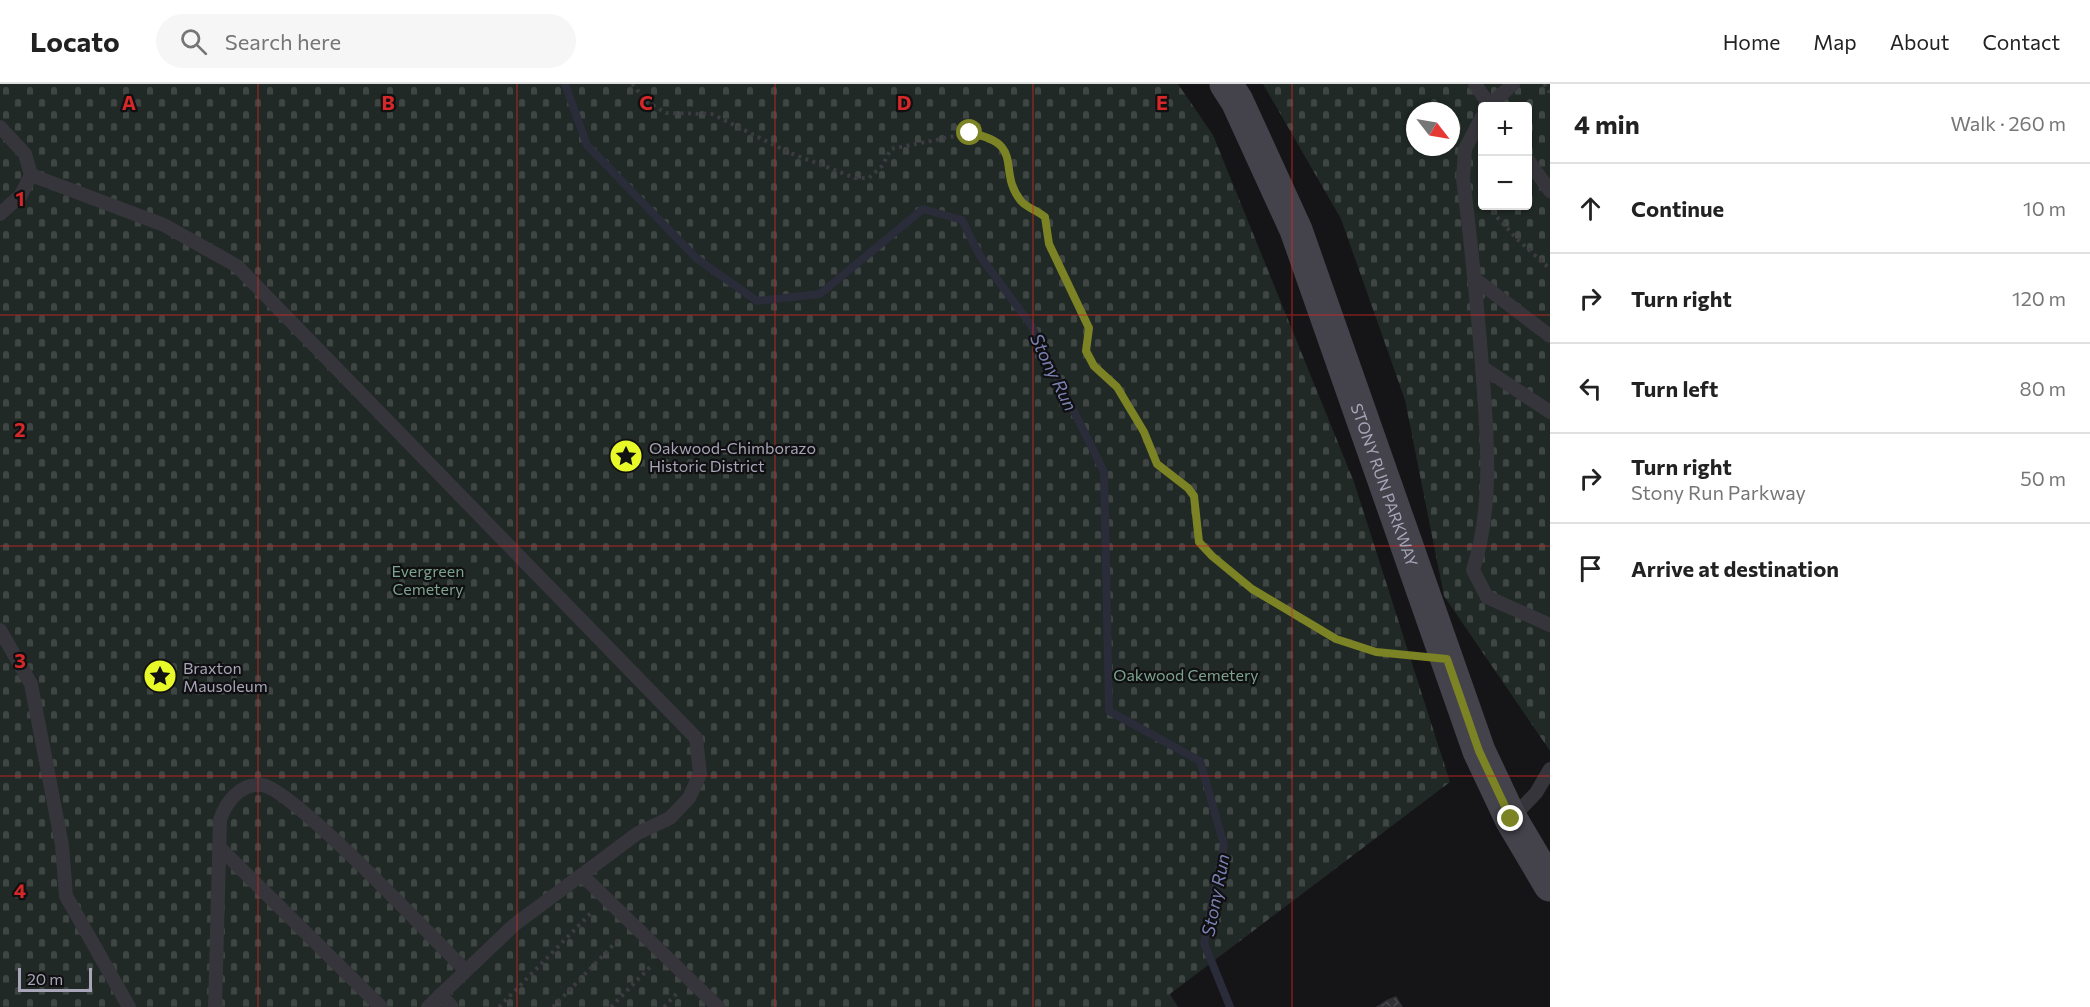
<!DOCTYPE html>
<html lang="en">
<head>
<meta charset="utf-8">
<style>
  :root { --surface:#fff; --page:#f6f6f6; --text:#222; --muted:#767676; --line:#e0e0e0 }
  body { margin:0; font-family:Commissioner,sans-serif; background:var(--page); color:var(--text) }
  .controls { position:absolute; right:18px; top:18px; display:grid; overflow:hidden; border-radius:6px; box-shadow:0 2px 4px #0004 }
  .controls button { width:54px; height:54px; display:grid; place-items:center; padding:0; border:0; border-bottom:2px solid var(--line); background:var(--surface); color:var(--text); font:30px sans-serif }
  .compass { position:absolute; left:1406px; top:18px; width:54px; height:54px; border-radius:50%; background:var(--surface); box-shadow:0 2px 4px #0004; rotate:121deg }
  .scale { position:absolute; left:18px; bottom:15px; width:74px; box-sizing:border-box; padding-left:6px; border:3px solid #a7a5b7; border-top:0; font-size:16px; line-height:21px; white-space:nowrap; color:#a7a5b7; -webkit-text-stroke:4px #100f11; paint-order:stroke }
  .stop { position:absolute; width:18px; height:18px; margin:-14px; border:4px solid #7b8325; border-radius:50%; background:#fff }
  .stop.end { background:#7b8325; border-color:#fff; box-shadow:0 2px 6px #0008 }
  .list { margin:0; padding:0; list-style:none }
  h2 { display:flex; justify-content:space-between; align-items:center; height:78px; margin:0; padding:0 24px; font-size:26px }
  h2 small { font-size:20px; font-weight:400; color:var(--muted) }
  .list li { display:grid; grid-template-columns:39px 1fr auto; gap:18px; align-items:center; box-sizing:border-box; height:90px; padding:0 24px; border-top:2px solid var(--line) }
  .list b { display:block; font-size:22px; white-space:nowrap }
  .list p { margin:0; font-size:20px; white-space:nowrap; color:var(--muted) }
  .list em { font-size:20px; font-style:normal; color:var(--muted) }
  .icon { flex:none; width:33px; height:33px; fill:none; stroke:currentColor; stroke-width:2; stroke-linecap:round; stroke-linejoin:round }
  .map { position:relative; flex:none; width:1550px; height:923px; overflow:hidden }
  header { display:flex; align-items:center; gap:36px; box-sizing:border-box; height:84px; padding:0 30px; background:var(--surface); border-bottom:2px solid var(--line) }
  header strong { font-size:28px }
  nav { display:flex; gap:33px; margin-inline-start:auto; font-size:21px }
  .search { width:420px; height:54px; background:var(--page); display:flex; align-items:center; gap:15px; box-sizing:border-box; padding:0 21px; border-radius:33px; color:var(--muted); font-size:22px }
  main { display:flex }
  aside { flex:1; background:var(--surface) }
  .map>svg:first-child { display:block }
  .cemetery { fill:url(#cemetery-stones); fill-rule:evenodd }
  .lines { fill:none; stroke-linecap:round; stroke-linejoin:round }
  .stream { stroke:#2a2c3a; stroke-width:8 }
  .building { fill:url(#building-cross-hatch); stroke:#2f2e32; stroke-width:1.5 }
  .path { stroke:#3c3b42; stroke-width:4; stroke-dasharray:3 4.5; stroke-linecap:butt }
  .lane { stroke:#36353b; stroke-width:14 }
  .secondary { stroke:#44434b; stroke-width:33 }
  .route { stroke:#7b8325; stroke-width:8 }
  .grid { fill:none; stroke:#d62828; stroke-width:1.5; stroke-opacity:0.55 }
  .labels { text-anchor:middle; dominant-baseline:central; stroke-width:4.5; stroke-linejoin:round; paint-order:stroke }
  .poi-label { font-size:16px; fill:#a7a5b7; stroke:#100f11; text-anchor:start }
  .street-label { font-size:16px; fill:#a7a5b7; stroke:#100f11 }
  .park-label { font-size:16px; fill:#7ba38e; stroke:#100f11 }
  .water-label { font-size:18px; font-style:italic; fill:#7a81b3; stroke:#100f11 }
  .grid-label { font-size:20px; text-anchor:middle; font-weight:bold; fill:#d62828; stroke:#100f11; stroke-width:4.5; stroke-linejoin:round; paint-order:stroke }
</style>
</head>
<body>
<header>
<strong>Locato</strong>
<div class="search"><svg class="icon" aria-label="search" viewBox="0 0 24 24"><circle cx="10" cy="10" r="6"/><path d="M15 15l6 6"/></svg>Search here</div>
<nav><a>Home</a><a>Map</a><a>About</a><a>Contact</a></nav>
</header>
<main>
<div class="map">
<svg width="1550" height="923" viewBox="0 0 1550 923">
  <defs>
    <pattern id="cemetery-stones" width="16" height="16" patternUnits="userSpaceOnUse" patternTransform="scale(1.5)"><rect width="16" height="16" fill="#202925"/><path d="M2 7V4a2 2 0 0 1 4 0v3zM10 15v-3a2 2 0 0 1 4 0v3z" fill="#3e4542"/></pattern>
    <pattern id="building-cross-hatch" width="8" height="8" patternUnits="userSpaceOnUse" patternTransform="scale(1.5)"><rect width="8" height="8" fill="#302f32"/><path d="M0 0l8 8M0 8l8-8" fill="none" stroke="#4b4a4d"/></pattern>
  </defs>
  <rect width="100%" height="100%" fill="#151416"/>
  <g class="cemetery">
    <polygon points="0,0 1178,0 1213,51 1354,398 1450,698 1170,910 1178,923 0,923"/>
    <path d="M1263,0H1550V667L1444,512L1405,316L1341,135ZM1482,22H1528V122H1482ZM1415,27H1451V63H1415Z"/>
  </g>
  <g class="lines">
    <polyline class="stream" points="565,0 587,61 696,174 757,217 820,210 923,125 962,136 980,172 1031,241 1104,388 1109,627 1200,677 1224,761 1204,859 1230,923"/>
  </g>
  <polygon class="building" points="1396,913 1402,923 1377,923 1388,916"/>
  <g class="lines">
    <g class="path">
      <polyline points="632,0 647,18 666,29 712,30 788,68 855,94 869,94 882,82 891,65 970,49 985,52 996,58 1006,68 1011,83 1011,99 1023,119 1045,133 1049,160 1089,244 1086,267 1094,282 1117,303 1145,348 1157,380 1188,404 1194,412 1199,458 1212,473 1252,505 1336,555 1376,568 1415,571"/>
      <polyline points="1544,0 1550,9"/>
      <polyline points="1487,122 1516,154 1550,185"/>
      <polyline points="499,923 593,827"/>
      <polyline points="553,923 621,853"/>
      <polyline points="611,923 650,883"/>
      <polyline points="664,923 678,908"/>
    </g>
    <g class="lane">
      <polyline points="1475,0 1490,22"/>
      <polyline points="1489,22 1513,0"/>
      <path d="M1482,33L1465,65L1463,95C1471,157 1477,219 1482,282C1487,349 1494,421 1473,486L1487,513L1550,541"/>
      <polyline points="0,43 25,70 31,91 164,141 237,182 696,654 700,690 689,714 670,734 638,749 514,841 428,923"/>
      <polyline points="1528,76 1550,107"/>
      <polyline points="0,130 21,111 31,91"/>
      <polyline points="1475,195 1550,252"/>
      <polyline points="1482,283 1550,328"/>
      <polyline points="0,546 31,600 62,761 66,812 129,923"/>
      <polyline points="1511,735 1536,709 1550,685"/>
      <polyline points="219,763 381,923"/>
      <polyline points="582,791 718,923"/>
      <polyline points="440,911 452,923"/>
      <path d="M215,923L220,736C226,718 240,699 262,701C293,705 434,855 465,886"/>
    </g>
    <path class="secondary" id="s1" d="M1226,0L1237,17L1296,146L1479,667L1511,735L1550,801"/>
  </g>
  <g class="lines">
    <path class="route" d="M970,49C1027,60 996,86 1021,117C1027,124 1038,127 1045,133L1049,160L1089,244L1086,267L1094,282L1117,303L1144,348L1157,380L1188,404L1194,412L1199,458L1212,472L1252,505L1336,555L1376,568L1447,575L1479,667L1511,735"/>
  </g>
  <path class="grid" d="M258,0V923M517,0V923M775,0V923M1033,0V923M1292,0V923M0,231H1550M0,462H1550M0,692H1550"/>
  <defs>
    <g id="sight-disc" transform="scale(1.725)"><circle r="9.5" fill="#e8f928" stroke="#100f11"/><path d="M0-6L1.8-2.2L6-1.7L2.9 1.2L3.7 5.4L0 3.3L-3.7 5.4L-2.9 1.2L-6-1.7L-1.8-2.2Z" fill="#111"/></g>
  </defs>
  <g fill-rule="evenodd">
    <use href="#sight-disc" x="626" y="372"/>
    <use href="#sight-disc" x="160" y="592"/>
  </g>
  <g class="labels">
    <g class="poi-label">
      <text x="649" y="363">Oakwood-Chimborazo<tspan x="649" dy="18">Historic District</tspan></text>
      <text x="183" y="583">Braxton<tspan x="183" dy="18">Mausoleum</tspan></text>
    </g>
    <g class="street-label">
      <text stroke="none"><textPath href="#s1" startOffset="432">STONY RUN PARKWAY</textPath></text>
    </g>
    <g class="park-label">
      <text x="428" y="486">Evergreen<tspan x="428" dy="18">Cemetery</tspan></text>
      <text x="1186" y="590">Oakwood Cemetery</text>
    </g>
    <g class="water-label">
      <text transform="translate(1054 288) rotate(64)">Stony Run</text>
      <text transform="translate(1215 811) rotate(-79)">Stony Run</text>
    </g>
  </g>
  <g class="grid-label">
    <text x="129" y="26">A</text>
    <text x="388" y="26">B</text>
    <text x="646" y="26">C</text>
    <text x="904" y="26">D</text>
    <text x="1162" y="26">E</text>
    <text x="20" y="122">1</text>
    <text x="20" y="353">2</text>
    <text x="20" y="584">3</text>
    <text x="20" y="814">4</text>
  </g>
</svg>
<div class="controls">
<button>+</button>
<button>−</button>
</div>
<svg class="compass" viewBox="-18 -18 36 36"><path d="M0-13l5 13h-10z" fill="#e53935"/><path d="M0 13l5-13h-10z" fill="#767676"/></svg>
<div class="scale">20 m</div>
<div class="stop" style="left:970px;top:49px"></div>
<div class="stop end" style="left:1511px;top:735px"></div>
</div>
<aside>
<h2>4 min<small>Walk · 260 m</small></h2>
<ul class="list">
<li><svg class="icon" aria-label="ahead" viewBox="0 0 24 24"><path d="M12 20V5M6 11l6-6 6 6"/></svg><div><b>Continue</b></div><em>10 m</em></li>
<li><svg class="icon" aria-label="right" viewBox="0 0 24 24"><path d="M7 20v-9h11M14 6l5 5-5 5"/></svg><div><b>Turn right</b></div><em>120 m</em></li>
<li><svg class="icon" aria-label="left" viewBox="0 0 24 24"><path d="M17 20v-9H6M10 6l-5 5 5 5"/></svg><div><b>Turn left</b></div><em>80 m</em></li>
<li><svg class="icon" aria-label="right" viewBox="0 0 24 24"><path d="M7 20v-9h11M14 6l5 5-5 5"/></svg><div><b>Turn right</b><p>Stony Run Parkway</p></div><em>50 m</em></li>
<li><svg class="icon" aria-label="arrive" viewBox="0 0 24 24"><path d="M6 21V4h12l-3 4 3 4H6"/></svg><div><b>Arrive at destination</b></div></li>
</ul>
</aside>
</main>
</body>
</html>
